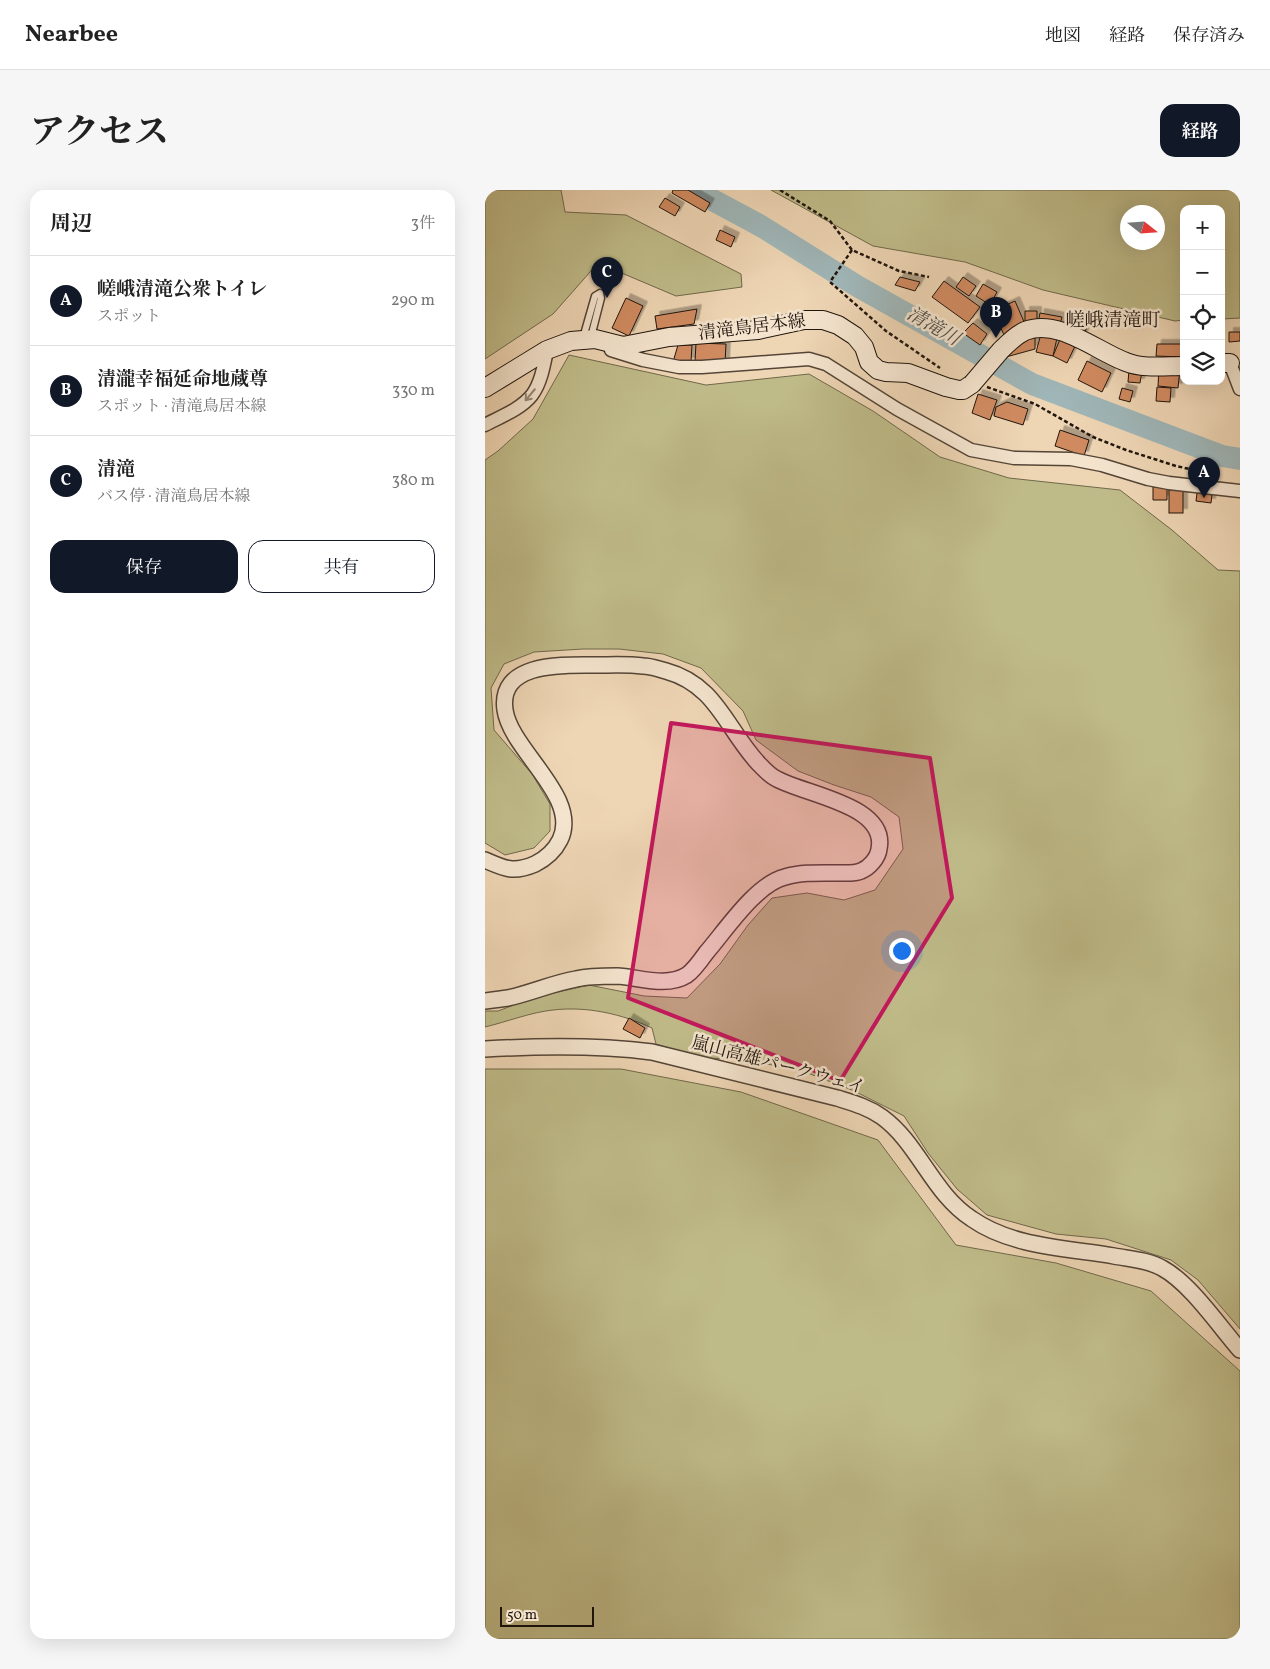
<!DOCTYPE html>
<html lang="ja">
<head>
<meta charset="utf-8">
<style>
  :root { --surface:#fff; --page:#f6f6f6; --text:#222; --muted:#767676; --line:#e0e0e0; --accent:#111827 }
  body { margin:0; font-family:Vollkorn,"Noto Serif JP",serif; background:var(--page); color:var(--text) }
  .controls { position:absolute; right:15px; top:15px; display:grid; overflow:hidden; border-radius:10px; box-shadow:0 5px 20px #0002 }
  .controls button { width:45px; height:45px; display:grid; place-items:center; padding:0; border:0; border-bottom:1px solid var(--line); background:var(--surface); color:var(--text); font:25px sans-serif }
  .compass { position:absolute; left:635px; top:15px; width:45px; height:45px; border-radius:50%; background:var(--surface); box-shadow:0 5px 20px #0002; rotate:107deg }
  .scale { position:absolute; left:15px; bottom:12px; width:94px; box-sizing:border-box; padding-left:5px; border:2px solid #20150d; border-top:0; font-size:14px; line-height:18px; white-space:nowrap; color:#20150d; -webkit-text-stroke:4px #f4e4ce; paint-order:stroke }
  .you { position:absolute; left:416px; top:760px; width:18px; height:18px; margin:-12px; border:4px solid #fff; border-radius:50%; background:#1a73e8; box-shadow:0 0 0 8px #1a73e833 }
  .badge { display:grid; place-items:center; width:32px; height:32px; border-radius:50%; background:var(--accent); color:#fff; font-size:16px; font-weight:700 }
  .pin { position:absolute; translate:-50% -41px; filter:drop-shadow(0 1px 2px #0008) }
  .pin::after { content:''; position:absolute; top:26px; width:18px; height:15px; background:inherit; clip-path:polygon(0 0,100% 0,50% 100%) }
  .list { margin:0; padding:0; list-style:none }
  h2 { display:flex; justify-content:space-between; align-items:center; height:65px; margin:0; padding:0 20px; font-size:21px }
  h2 small { font-size:16px; font-weight:400; color:var(--muted) }
  .list li { display:grid; grid-template-columns:32px 1fr auto; gap:15px; align-items:center; box-sizing:border-box; height:90px; padding:0 20px; border-top:1px solid var(--line) }
  .list b { display:block; font-size:19px; white-space:nowrap }
  .list p { margin:0; font-size:16px; white-space:nowrap; color:var(--muted) }
  .list em { font-size:16px; font-style:normal; color:var(--muted) }
  .actions { display:flex; gap:10px; padding:15px 20px }
  .actions a { flex:1; padding:11px 0; border:1px solid var(--accent); border-radius:15px; text-align:center; font-size:18px; color:var(--accent) }
  .actions .main { background:var(--accent); color:#fff }
  .icon { flex:none; width:28px; height:28px; fill:none; stroke:currentColor; stroke-width:2; stroke-linecap:round; stroke-linejoin:round }
  .map { position:relative; flex:none; width:755px; height:1449px; overflow:hidden; border-radius:15px }
  header { display:flex; align-items:center; gap:30px; box-sizing:border-box; height:70px; padding:0 25px; background:var(--surface); border-bottom:1px solid var(--line) }
  header strong { font-size:24px }
  nav { display:flex; gap:28px; margin-inline-start:auto; font-size:18px }
  .intro { display:flex; align-items:center; justify-content:space-between; box-sizing:border-box; height:120px; padding:0 30px }
  h1 { margin:0; font-size:35px }
  .button { padding:12px 22px; border-radius:15px; background:var(--accent); color:#fff; font-size:18px; font-weight:700 }
  main { display:flex; gap:30px; padding:0 30px }
  aside { flex:1; background:var(--surface); border-radius:15px; box-shadow:0 5px 20px #0002 }
  .map>svg:first-child { display:block }
  .green { fill:#bfbb89; stroke:#70684b; fill-rule:evenodd }
  .lines { fill:none; stroke-linecap:round; stroke-linejoin:round }
  .river { stroke:#9fb6b8; stroke-width:22 }
  .building { fill:#d08a61; stroke:#20150d; filter:url(#shadow) }
  .service-casing { stroke:#544537; stroke-width:9 }
  .minor-casing { stroke:#544537; stroke-width:15 }
  .tertiary-casing { stroke:#544537; stroke-width:18 }
  .secondary-casing { stroke:#20150d; stroke-width:20 }
  .path { stroke:#20150d; stroke-width:2.5; stroke-dasharray:4 2.5; stroke-linecap:butt }
  .service { stroke:#f4e4ce; stroke-width:6 }
  .minor { stroke:#f4e4ce; stroke-width:12 }
  .tertiary { stroke:#f4e4ce; stroke-width:15 }
  .secondary { stroke:#f4e4ce; stroke-width:18 }
  .secondary-bridge-casing { stroke:#20150d; stroke-width:20; stroke-linecap:butt }
  .secondary-bridge { stroke:#f4e4ce; stroke-width:18 }
  .oneway { stroke:#958777 }
  .marked { fill:#c2185b; fill-opacity:0.2; stroke:#c2185b; stroke-width:4; stroke-linejoin:round }
  .labels { text-anchor:middle; dominant-baseline:central; stroke-width:5; stroke-linejoin:round; paint-order:stroke }
  .street-label { font-size:18px; fill:#20150d; stroke:#f4e4ce }
  .neighbourhood-label { font-size:19px; fill:#20150d; stroke:#f4e4ce }
  .water-label { font-size:19px; font-style:italic; fill:#4c4d49; stroke:#f4e4ce }
</style>
</head>
<body>
<header>
<strong>Nearbee</strong>
<nav><a>地図</a><a>経路</a><a>保存済み</a></nav>
</header>
<div class="intro"><h1>アクセス</h1><a class="button">経路</a></div>
<main>
<aside>
<h2>周辺<small>3件</small></h2>
<ul class="list">
<li><span class="badge">A</span><div><b>嵯峨清滝公衆トイレ</b><p>スポット</p></div><em>290 m</em></li>
<li><span class="badge">B</span><div><b>清瀧幸福延命地蔵尊</b><p>スポット · 清滝鳥居本線</p></div><em>330 m</em></li>
<li><span class="badge">C</span><div><b>清滝</b><p>バス停 · 清滝鳥居本線</p></div><em>380 m</em></li>
</ul>
<div class="actions"><a class="main">保存</a><a>共有</a></div>
</aside>
<div class="map">
<svg width="755" height="1449" viewBox="0 0 755 1449">
  <defs>
    <filter id="shadow"><feDropShadow dx="4.5" dy="-4.5" stdDeviation="0" flood-color="#0004"/></filter>
  </defs>
  <rect width="100%" height="100%" fill="#eed5b4"/>
  <filter id="stains"><feTurbulence type="fractalNoise" baseFrequency=".004" numOctaves="4"/><feColorMatrix values="0 0 0 0 .2 0 0 0 0 .09 0 0 0 0 .02 0 0 0 .5 -.17"/></filter>
  <radialGradient id="worn" r=".72"><stop offset=".6" stop-color="#630" stop-opacity="0"/><stop offset="1" stop-color="#630" stop-opacity=".3"/></radialGradient>
  <g class="green">
    <polygon points="0,0 76,0 80,22 141,25 256,84 257,97 191,106 113,73 68,124 0,169"/>
    <path d="M286,0H755V128L736,129V19H699V130L690,131L558,100L480,72L388,56ZM672,22V52H642V22Z"/>
    <path d="M84,165L221,195L324,184L388,221L455,267L524,288L635,300L687,340L733,380L755,381V1139L713,1090L686,1070L621,1049L571,1044L502,1025L472,999L443,963L419,926L367,900L320,882L259,869L215,868L171,854L167,838C137,824 102,816 68,820C47,822 21,832 0,837V821H13L47,808L104,795L159,806L202,808L235,774L263,735L287,708L322,703L359,710L390,700L418,659L414,627L386,607L349,595L313,581L271,550L258,521L216,478L178,464L134,459H98L49,462L19,474L6,498L9,540L47,584L65,614V641L49,658L20,665L0,653V270L13,261L48,229Z"/>
    <polygon points="0,879 136,879 256,902 393,950 471,1055 571,1073 666,1101 755,1181 755,1449 0,1449"/>
  </g>
  <g class="lines">
    <polyline class="river" points="209,0 276,36 372,96 547,194 737,266 755,269"/>
  </g>
  <g class="building">
    <polygon points="188,0 203,0 225,13 220,22 187,3"/>
    <polygon points="180,8 195,17 190,26 174,17"/>
    <polygon points="235,40 250,47 246,57 231,50"/>
    <polygon points="415,87 435,92 430,101 410,95"/>
    <polygon points="478,87 491,96 484,106 471,97"/>
    <polygon points="459,91 495,117 483,133 447,107"/>
    <polygon points="498,94 512,102 505,115 491,106"/>
    <polygon points="141,108 158,116 144,146 127,138"/>
    <polygon points="530,111 540,134 519,145 508,121"/>
    <polygon points="212,119 209,134 172,139 170,126"/>
    <polygon points="540,121 552,121 552,133 540,134"/>
    <polygon points="555,123 577,127 574,138 553,134"/>
    <polygon points="581,128 602,137 598,146 578,138"/>
    <polygon points="488,133 502,144 495,155 478,143"/>
    <polygon points="550,142 550,159 521,167 519,159"/>
    <polygon points="744,142 755,142 755,151 744,152"/>
    <polygon points="556,144 572,148 568,166 551,162"/>
    <polygon points="576,147 591,154 582,173 568,166"/>
    <polygon points="211,153 241,154 240,173 210,172"/>
    <polygon points="672,154 697,154 697,167 671,166"/>
    <polygon points="193,155 207,155 206,172 188,172"/>
    <polygon points="602,171 626,183 617,202 593,190"/>
    <polygon points="674,178 695,179 693,198 673,196"/>
    <polygon points="644,180 657,181 655,193 643,192"/>
    <polygon points="672,197 686,198 685,212 671,211"/>
    <polygon points="637,198 648,201 645,212 634,209"/>
    <polygon points="493,204 512,210 505,230 487,223"/>
    <polygon points="522,212 543,219 538,235 509,226 511,217"/>
    <polygon points="575,240 604,250 599,266 570,256"/>
    <polygon points="682,296 682,310 668,310 668,297"/>
    <rect x="684" y="300" width="14" height="23"/>
    <polygon points="712,303 727,305 726,313 711,311"/>
    <polygon points="144,828 160,838 155,848 138,839"/>
  </g>
  <g class="lines">
    <g class="service-casing">
      <polyline id="service" points="98,148 110,106 115,103 116,108 106,147"/>
    </g>
    <g class="minor-casing">
      <g id="minor">
        <polyline points="126,160 158,170 194,177 217,177 324,169 341,174 412,219 486,260 529,268 586,269 617,275 663,289 684,293 755,301"/>
        <polyline points="745,173 755,199"/>
        <path d="M0,235C15,227 36,219 47,205C56,193 59,175 62,160"/>
      </g>
    </g>
    <g class="tertiary-casing">
      <g id="tertiary">
        <path d="M0,670C20,679 29,683 50,674C60,669 70,660 75,650C96,607 26,561 20,520C13,471 80,475 111,475C126,475 142,474 158,476C166,476 173,479 181,481C232,495 241,539 274,574C279,579 285,586 292,589C321,605 403,615 394,659C393,668 384,678 376,681C369,684 360,683 353,683C335,683 317,682 300,687C271,694 241,740 221,763C216,770 209,780 202,785C181,798 154,787 132,786C119,786 104,786 91,789C68,793 46,803 23,808C16,809 8,810 0,811"/>
        <path d="M0,859C55,856 112,855 167,862L352,908C368,913 383,917 397,927C434,954 447,1003 487,1029C527,1057 582,1058 629,1066C645,1069 663,1070 677,1078C705,1093 734,1136 755,1160"/>
      </g>
    </g>
    <g class="secondary-casing">
      <g id="secondary">
        <path d="M516,160C523,153 531,145 540,141C574,128 611,161 641,172C658,179 680,176 699,176"/>
        <polyline points="736,173 745,173"/>
        <polyline points="0,198 62,160 86,151 110,149 138,156 184,147 273,140 319,130 338,130 353,135 370,146 379,157 384,172 393,180 401,182 423,183 461,197 474,200 478,200 487,194"/>
      </g>
    </g>
    <g class="path">
      <polyline points="295,0 345,31 367,60 414,81 444,87"/>
      <polyline points="367,60 345,92 401,141 455,178"/>
      <polyline points="502,197 550,214 608,247 641,260 691,276 732,285"/>
    </g>
    <use href="#service" class="service"/>
    <use href="#minor" class="minor"/>
    <use href="#tertiary" class="tertiary"/>
    <use href="#secondary" class="secondary"/>
    <g class="secondary-bridge-casing">
      <polyline id="secondary-bridge" points="487,194 516,160"/>
    </g>
    <use href="#secondary-bridge" class="secondary-bridge"/>
  </g>
  <defs><path id="oneway-shaft" d="M-6 0H5M1.5-3L5.5 0L1.5 3" fill="none" stroke-width="1.6" stroke-linecap="round" stroke-linejoin="round" transform="scale(1.25)"/></defs>
  <use class="oneway" href="#oneway-shaft" transform="translate(45 205) rotate(130)"/>
  <path class="marked" d="M186,533L445,568L467,708L355,891L143,808Z"/>
  <g class="labels">
    <g class="street-label">
      <text transform="translate(267 138) rotate(-7)">清滝鳥居本線</text>
      <text transform="translate(293 876) rotate(15)">嵐山高雄パークウェイ</text>
    </g>
    <g class="neighbourhood-label">
      <text x="628" y="131">嵯峨清滝町</text>
    </g>
    <g class="water-label">
      <text transform="translate(448 137) rotate(30)">清滝川</text>
    </g>
  </g>
  <rect width="100%" height="100%" filter="url(#stains)"/>
  <rect width="100%" height="100%" fill="url(#worn)"/>
</svg>
<div class="controls">
<button>+</button>
<button>−</button>
<button><svg class="icon" aria-label="locate" viewBox="0 0 24 24"><circle cx="12" cy="12" r="6"/><path d="M12 2v4M12 18v4M2 12h4M18 12h4"/></svg></button>
<button><svg class="icon" aria-label="layers" viewBox="0 0 24 24"><path d="M12 4l9 5-9 5-9-5zM3 14l9 5 9-5"/></svg></button>
</div>
<svg class="compass" viewBox="-18 -18 36 36"><path d="M0-13l5 13h-10z" fill="#e53935"/><path d="M0 13l5-13h-10z" fill="#767676"/></svg>
<div class="scale">50 m</div>
<div class="you"></div>
<div class="pin badge" style="left:719px;top:308px">A</div>
<div class="pin badge" style="left:511px;top:148px">B</div>
<div class="pin badge" style="left:122px;top:108px">C</div>
</div>
</main>
</body>
</html>
